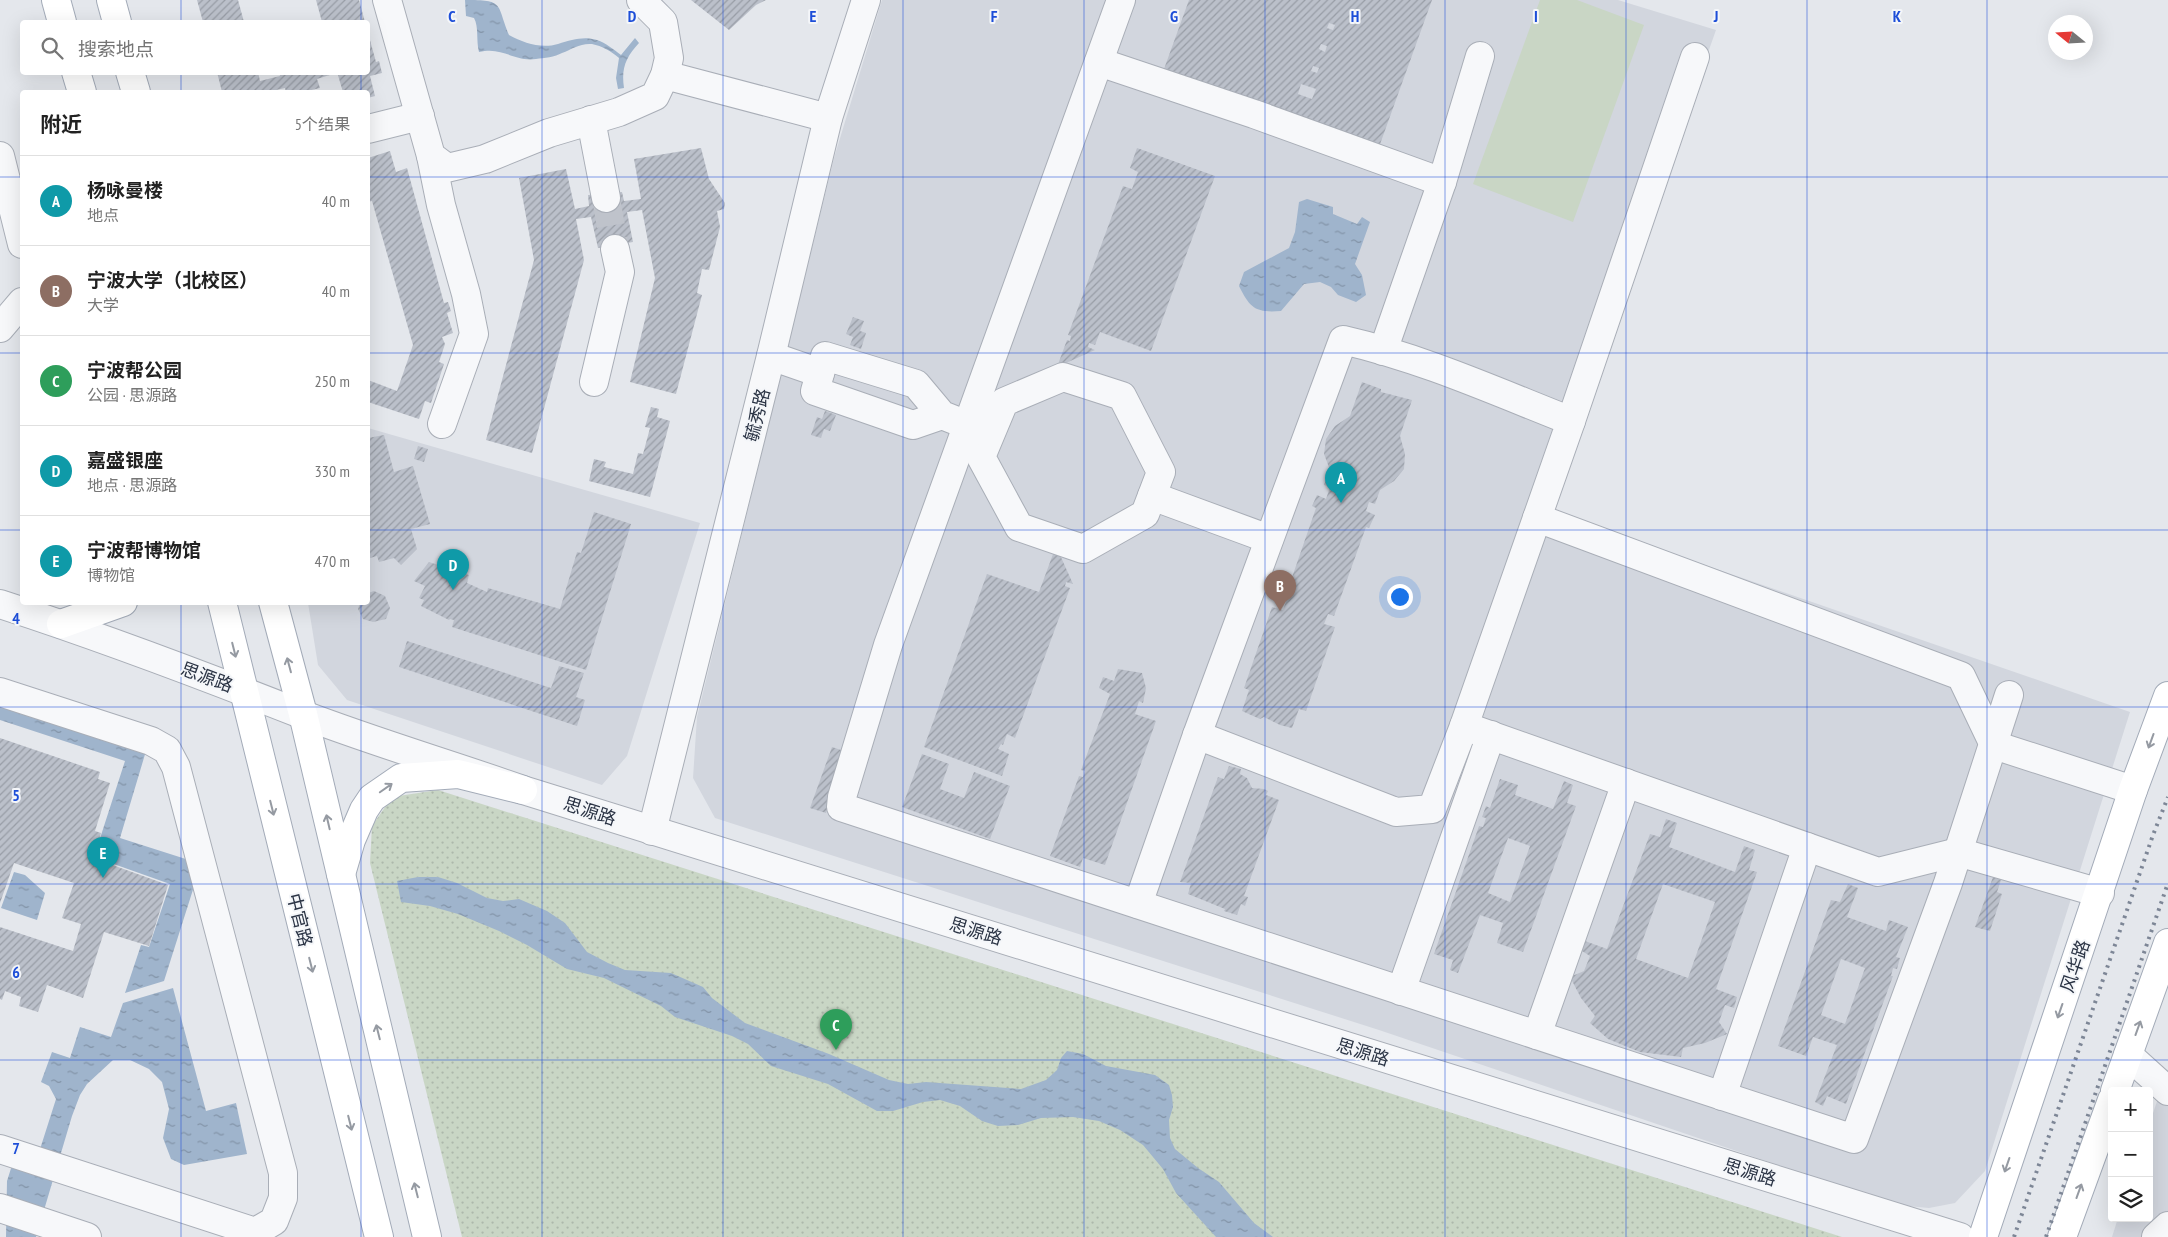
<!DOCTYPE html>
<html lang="zh">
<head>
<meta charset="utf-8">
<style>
  :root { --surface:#fff; --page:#f2f2f2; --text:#222; --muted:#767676; --line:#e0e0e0; --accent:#111827 }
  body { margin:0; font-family:"PT Sans Narrow","Noto Sans SC",sans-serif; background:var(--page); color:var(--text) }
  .controls { position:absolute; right:15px; bottom:15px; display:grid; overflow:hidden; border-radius:5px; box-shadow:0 5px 20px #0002 }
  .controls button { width:45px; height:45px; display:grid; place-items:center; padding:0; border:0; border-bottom:1px solid var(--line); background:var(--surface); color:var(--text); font:25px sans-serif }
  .compass { position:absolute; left:2048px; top:15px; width:45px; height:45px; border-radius:50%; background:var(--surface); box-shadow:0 5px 20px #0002; rotate:288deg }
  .you { position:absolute; left:1399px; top:596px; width:18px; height:18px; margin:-12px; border:4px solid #fff; border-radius:50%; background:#1a73e8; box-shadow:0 0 0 8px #1a73e833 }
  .badge { display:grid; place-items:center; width:32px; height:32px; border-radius:50%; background:var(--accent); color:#fff; font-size:16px; font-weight:700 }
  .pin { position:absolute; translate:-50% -41px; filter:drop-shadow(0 1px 2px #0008) }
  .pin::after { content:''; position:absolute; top:26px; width:18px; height:15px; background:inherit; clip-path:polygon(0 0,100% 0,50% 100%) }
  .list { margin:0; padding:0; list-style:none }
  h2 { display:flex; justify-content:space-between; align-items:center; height:65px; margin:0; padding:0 20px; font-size:21px }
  h2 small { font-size:16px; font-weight:400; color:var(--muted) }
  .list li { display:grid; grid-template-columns:32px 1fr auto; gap:15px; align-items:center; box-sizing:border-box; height:90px; padding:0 20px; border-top:1px solid var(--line) }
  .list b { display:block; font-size:19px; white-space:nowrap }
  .list p { margin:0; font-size:16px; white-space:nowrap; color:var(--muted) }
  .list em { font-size:16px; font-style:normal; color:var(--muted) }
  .icon { flex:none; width:28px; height:28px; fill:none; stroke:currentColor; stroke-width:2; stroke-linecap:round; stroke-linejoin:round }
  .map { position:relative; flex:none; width:2168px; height:1237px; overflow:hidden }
  .search { position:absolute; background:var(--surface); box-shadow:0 5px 20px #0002; left:20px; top:20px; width:350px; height:55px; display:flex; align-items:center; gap:12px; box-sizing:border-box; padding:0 18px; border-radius:5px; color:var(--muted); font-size:19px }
  .panel { position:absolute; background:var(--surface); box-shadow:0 5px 20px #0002; left:20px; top:90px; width:350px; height:515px; border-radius:5px }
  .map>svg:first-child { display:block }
  .built { fill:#d2d6de }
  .grass { fill:url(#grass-dots) }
  .garden { fill:#c9d6c5 }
  .water { fill:url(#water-ripples) }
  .building { fill:url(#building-hatch); fill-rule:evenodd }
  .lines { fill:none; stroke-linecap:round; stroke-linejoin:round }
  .minor-tunnel { stroke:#bfc3cb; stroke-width:28; stroke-dasharray:28 14; stroke-linecap:butt }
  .minor-casing { stroke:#a9aeb7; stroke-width:30 }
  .major-casing { stroke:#a3abb8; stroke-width:30 }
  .minor { stroke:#f7f8fa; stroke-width:28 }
  .major { stroke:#fff; stroke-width:28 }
  .rail { stroke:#7d8696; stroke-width:4; stroke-dasharray:2.5 5; stroke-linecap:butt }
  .oneway { stroke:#959aa2 }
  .grid { fill:none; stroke:#1d4ed8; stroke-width:1; stroke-opacity:0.55 }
  .labels { text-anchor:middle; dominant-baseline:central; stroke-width:4; stroke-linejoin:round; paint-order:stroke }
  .street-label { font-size:18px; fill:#2b3445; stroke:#f4f6f9 }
  .grid-label { font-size:16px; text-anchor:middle; font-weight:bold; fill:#1d4ed8; stroke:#f4f6f9; stroke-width:4; stroke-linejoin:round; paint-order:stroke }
</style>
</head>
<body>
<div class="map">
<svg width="2168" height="1237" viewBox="0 0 2168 1237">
  <defs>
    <pattern id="grass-dots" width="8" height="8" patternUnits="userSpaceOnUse" patternTransform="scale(1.25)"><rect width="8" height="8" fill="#c9d6c5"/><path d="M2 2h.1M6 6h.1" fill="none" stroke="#adb8ab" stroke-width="1.8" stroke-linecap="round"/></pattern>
    <pattern id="water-ripples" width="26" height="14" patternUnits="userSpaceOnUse" patternTransform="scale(1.25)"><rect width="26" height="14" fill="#9fb4cc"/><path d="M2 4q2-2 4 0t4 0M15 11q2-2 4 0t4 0" fill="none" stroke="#8293a7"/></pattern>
    <pattern id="building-hatch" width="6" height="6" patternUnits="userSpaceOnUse" patternTransform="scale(1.25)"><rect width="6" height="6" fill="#bbc0ca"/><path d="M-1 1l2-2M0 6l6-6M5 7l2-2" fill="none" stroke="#989da6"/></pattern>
  </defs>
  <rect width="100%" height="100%" fill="#e4e7ec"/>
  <g class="built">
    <polygon points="882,0 1618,0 1716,30 1546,510 2130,712 1985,1171 1955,1203 1929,1208 1896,1205 1379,1030 715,818 693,778 697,717 834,158"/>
    <polygon points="368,428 700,523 627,756 602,785 347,700 318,665 308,603 368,602"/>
    <polygon points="2168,1069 2168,1237 2112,1237 2118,1218 2149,1218 2149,1125"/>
  </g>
  <polygon class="grass" points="438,790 1842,1237 462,1237 370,863 372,826 392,797"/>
  <polygon class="garden" points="1540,0 1577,0 1644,25 1573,222 1473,184"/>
  <g class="water">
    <path d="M465,0C505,0 496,3 509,35C524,43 541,49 558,44C572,40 583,36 597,40C606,43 613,49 621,55L635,38L639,43C626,57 621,68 624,88L618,89L616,78L619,58C611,51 602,46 592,44C580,43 572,49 562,53C555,57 544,58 536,59C513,62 503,46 479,52C476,41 479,27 474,18L466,16Z"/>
    <path d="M1307,199L1333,207V214L1357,224L1362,217L1370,222L1355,264L1362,275L1366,295L1356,302L1338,295L1331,287L1320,282L1304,284L1281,311C1255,313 1250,308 1239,286L1244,272L1289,248L1295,232L1299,202Z"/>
    <polygon points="0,703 146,751 120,838 192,861 197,877 164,981 125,993 141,945 149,947 170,884 94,857 125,761 0,720"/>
    <polygon points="14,872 25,875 45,893 37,920 1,908"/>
    <polygon points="418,877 438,877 457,883 487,898 503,901 519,899 547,911 565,923 587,952 608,963 625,970 671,973 703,987 712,998 745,1023 829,1054 889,1080 908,1084 926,1082 1021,1089 1046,1080 1057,1070 1061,1058 1067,1051 1083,1054 1106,1066 1155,1075 1169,1085 1172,1095 1173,1107 1169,1120 1170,1138 1175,1149 1198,1168 1219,1182 1254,1223 1273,1237 1216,1237 1176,1193 1163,1169 1143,1145 1120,1130 1099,1121 1073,1117 1041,1118 1018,1125 998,1126 982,1121 960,1106 940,1100 923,1102 893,1111 877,1111 828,1084 771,1066 748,1044 732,1036 675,1017 661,1006 604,978 567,969 527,945 499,931 458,914 430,906 401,902 397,881"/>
    <polygon points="173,988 206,1111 236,1103 247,1154 184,1165 171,1159 163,1138 169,1109 162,1082 149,1069 130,1060 113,1060 87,1084 80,1095 72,1116 36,1237 6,1237 7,1181 13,1162 34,1168 56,1099 49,1086 41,1082 52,1052 70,1058 80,1027 111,1037 123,1003"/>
  </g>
  <g class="building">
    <polygon points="197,0 238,0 244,22 203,22"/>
    <polygon points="316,0 359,0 365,22 322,22"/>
    <polygon points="691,0 766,0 756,5 729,30"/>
    <path d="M1189,0H1432L1379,147L1164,69ZM1329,23L1335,25L1333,30L1327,28ZM1321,44L1327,46L1325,52L1319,49ZM1313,66L1319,68L1317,73L1311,71ZM1301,84L1316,89L1312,99L1298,94Z"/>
    <polygon points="368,33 376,62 379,61 382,73 370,76 375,96 368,98 368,92 343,92 337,72 368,72"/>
    <polygon points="217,72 258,72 260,81 280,76 279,72 336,73 317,79 320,88 303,92 286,92 285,88 267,92 222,92"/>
    <polygon points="701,148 709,179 725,203 724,209 717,211 720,227 709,270 702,269 697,293 702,295 676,394 630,382 655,278 642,210 627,212 633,242 598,248 591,217 576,219 584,260 532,453 486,440 534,260 519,178 566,169 575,209 589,206 588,195 622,192 624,201 641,199 634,159"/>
    <polygon points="1137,148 1215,176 1151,351 1100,332 1095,345 1089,343 1088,347 1095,350 1057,367 1067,340 1070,341 1071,336 1068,335 1123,186 1132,189 1138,172 1130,168"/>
    <polygon points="390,151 396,172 407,168 444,303 448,302 451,311 447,313 453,333 442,337 445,344 439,362 444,364 431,403 425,401 419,419 368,402 368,380 397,391 413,345 372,201 368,202 368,158"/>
    <polygon points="853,317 864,321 860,331 866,333 861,349 850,345 853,337 846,334"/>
    <polygon points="1362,382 1381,389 1381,392 1412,400 1400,436 1405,454 1404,469 1394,481 1380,490 1375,504 1369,502 1366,511 1375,515 1369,528 1366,527 1334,616 1328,614 1324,624 1335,627 1306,711 1299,709 1292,728 1280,725 1264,717 1260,719 1242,711 1249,690 1244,688 1272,607 1283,610 1287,599 1280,597 1284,585 1289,586 1316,508 1312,506 1317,495 1326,499 1330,487 1324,485 1330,470 1324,454 1326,439 1335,426 1350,416"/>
    <polygon points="651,407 659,409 657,417 670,421 650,497 589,481 594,459 606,462 604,467 633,474 638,453 643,454 650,428 645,427"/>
    <polygon points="825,411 836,415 830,431 824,429 821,438 811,435 817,417 822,419"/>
    <polygon points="384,435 394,472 413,466 430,524 411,529 417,549 401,565 394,558 379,562 377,556 370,558 368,550 368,438"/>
    <polygon points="418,446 428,449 424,462 414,459"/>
    <polygon points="594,512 631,524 586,670 452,627 454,620 450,619 449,620 421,606 424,600 419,598 425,586 414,581 429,562 469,575 467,583 487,592 488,588 560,609 577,552 581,553"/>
    <polygon points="1056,546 1073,584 1066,582 1065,586 1070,588 1015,738 1007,734 1003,745 1001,744 998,749 1009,754 1002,776 924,747 987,574 1039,592"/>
    <polygon points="374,591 385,596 390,608 386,619 373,622 363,619 358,609 360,602 368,602 368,593"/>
    <polygon points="407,641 551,688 559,666 584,673 576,697 585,700 577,726 399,667"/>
    <polygon points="1118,669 1142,673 1146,688 1143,703 1139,701 1135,714 1156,721 1105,865 1083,858 1080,867 1050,856 1079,776 1083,777 1085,771 1081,770 1110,694 1099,688 1103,677 1114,681"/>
    <polygon points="0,738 100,772 98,779 110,783 95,831 101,833 93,858 168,885 149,946 104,932 83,998 47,985 38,1012 19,1006 21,997 5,991 2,1000 0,999 0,927 73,951 81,924 62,918 74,883 14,863 0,903"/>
    <polygon points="832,747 847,752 826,813 810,808"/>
    <polygon points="922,754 949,764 940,789 964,798 974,772 1010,786 990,839 902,807"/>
    <polygon points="1229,766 1241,769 1240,774 1247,778 1252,788 1264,789 1268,791 1266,795 1279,800 1244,896 1248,897 1245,906 1241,904 1237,915 1224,911 1225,909 1188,894 1191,883 1180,882 1218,777 1224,779"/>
    <path d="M1500,779L1518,785L1515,795L1553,809L1564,781L1573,785L1567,803L1576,806L1523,952L1497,943L1503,923L1480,915L1458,973L1450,970L1453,960L1434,954L1479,826L1483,827L1486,818L1482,817L1486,806L1490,808ZM1508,838L1530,846L1510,902L1488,893Z"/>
    <path d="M1666,819L1677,823L1669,847L1735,872L1744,846L1755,850L1749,870L1757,872L1716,989L1737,997L1734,1008L1725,1005L1719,1022L1727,1034L1705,1043L1683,1048L1681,1057L1640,1052L1608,1039L1590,1023L1595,1016L1581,998L1570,977L1584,971L1590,956L1582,951L1585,941L1607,949L1650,834L1660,837ZM1663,884L1715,902L1688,978L1636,959Z"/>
    <polygon points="1993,877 2001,880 1997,892 2002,894 1990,931 1975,927"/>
    <path d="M1848,884L1858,888L1847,917L1886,931L1889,920L1908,927L1896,957L1900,958L1897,969L1893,968L1891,976H1893L1846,1104L1827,1096L1823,1106L1815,1102L1837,1045L1813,1037L1806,1056L1778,1046L1831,900L1840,902ZM1841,959L1865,968L1845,1024L1821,1015Z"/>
  </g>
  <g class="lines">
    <polyline class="minor-tunnel" points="606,198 615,249"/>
    <g class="minor-casing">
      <g id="minor">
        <polyline points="387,0 431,156 447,168 485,159 549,133 619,112 655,96 665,75 669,58 663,22 641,0"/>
        <polyline points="1121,0 888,645 842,797 841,807 1854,1139 1948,883 2009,695"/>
        <polyline points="1099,62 1254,114 1442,182"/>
        <polyline points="665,75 828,118"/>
        <polyline points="591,120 606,198"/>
        <polyline points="368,129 420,116"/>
        <polyline points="0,156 22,244"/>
        <polyline points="431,156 441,205 466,294 474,334 442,424"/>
        <polyline points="0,328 22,302"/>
        <path d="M1343,340C1422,358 1497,392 1571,421L1464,726L1432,809L1396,812L1197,735Z"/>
        <polyline points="1383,351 1442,182 1480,56"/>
        <polyline points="771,356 820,373"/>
        <polygon points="1063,377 1122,396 1161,472 1145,514 1083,549 1019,527 981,457 1004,402"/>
        <polyline points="594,382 620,272 615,249"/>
        <polyline points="942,415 916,384 825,356 815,391 913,425 942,415 987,433"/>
        <polyline points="1571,421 1695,57"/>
        <polyline points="1152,496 1269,539"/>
        <polyline points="1537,518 1961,676 1994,745 2133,790"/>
        <path d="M0,604C102,637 202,675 301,714C374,742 449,764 523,790L1960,1237"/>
        <polyline points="0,692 151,741 167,750 176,767 283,1173 283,1198 274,1221 255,1232 0,1149"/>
        <polyline points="1464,726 1878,872 1958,852 2100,893"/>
        <polyline points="652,831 771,356 828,118 866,0"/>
        <polyline points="1138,904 1197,735"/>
        <polyline points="1401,991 1491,735"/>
        <polyline points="1537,1035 1626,783"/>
        <polyline points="2128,1055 2168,1091"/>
        <polyline points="1722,1096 1807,847"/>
        <polyline points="0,1208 87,1237"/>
        <polyline points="2156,1237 2168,1226"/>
      </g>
    </g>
    <g class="major-casing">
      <g id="major">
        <polyline points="56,0 62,22"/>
        <polyline points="111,0 117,22"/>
        <polyline points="76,72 82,92"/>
        <polyline points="130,72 136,92"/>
        <polyline points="222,602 379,1237"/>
        <polyline points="273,602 303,714 427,1237"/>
        <polyline points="61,624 123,602"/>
        <polyline points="341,874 351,840 364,810 372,798 401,778 458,774 523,790"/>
        <polyline points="2115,1091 2168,943"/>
        <polyline points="1983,1237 2133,790 2168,696"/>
        <polyline points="2062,1237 2112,1100"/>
      </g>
    </g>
    <use href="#minor" class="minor"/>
    <use href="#major" class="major"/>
    <g class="rail">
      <polyline points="2014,1237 2153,835 2168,797"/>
      <polyline points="2046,1237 2168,883"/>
    </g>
  </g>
  <defs><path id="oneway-shaft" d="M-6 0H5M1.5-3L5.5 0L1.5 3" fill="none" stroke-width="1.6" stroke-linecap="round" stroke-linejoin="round" transform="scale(1.25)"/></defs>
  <g class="oneway">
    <use href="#oneway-shaft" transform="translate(234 650) rotate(76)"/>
    <use href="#oneway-shaft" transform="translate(289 665) rotate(-105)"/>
    <use href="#oneway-shaft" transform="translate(2151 741) rotate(110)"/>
    <use href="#oneway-shaft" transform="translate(386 788) rotate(-35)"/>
    <use href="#oneway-shaft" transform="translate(272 808) rotate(76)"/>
    <use href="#oneway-shaft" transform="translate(328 822) rotate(-103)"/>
    <use href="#oneway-shaft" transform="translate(311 965) rotate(76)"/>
    <use href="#oneway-shaft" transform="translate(2060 1011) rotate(109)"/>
    <use href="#oneway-shaft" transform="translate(2138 1028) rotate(-70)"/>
    <use href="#oneway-shaft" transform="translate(378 1032) rotate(-104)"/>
    <use href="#oneway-shaft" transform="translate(350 1123) rotate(76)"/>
    <use href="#oneway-shaft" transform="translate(2007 1165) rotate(109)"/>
    <use href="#oneway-shaft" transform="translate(416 1190) rotate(-104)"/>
    <use href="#oneway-shaft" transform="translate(2079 1191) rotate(-70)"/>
  </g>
  <path class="grid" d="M181,0V22M361,0V22M542,0V1237M723,0V1237M903,0V1237M1084,0V1237M1265,0V1237M1445,0V1237M1626,0V1237M1807,0V1237M1987,0V1237M181,72V92M361,72V92M0,177H22M368,177H2168M0,353H22M368,353H2168M0,530H22M368,530H2168M181,602V1237M361,602V1237M0,707H2168M0,884H2168M0,1060H2168"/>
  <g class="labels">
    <g class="street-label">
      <text transform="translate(757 415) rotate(-76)">毓秀路</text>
      <text transform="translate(207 677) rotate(20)">思源路</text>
      <text transform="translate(590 811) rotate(18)">思源路</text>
      <text transform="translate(300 920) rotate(76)">中官路</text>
      <text transform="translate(976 931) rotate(17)">思源路</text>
      <text transform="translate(2075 966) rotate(-71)">风华路</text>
      <text transform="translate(1363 1052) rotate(17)">思源路</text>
      <text transform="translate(1750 1172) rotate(17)">思源路</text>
    </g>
  </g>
  <g class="grid-label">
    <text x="452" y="22">C</text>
    <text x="632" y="22">D</text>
    <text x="813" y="22">E</text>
    <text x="994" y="22">F</text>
    <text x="1174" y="22">G</text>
    <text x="1355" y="22">H</text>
    <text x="1536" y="22">I</text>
    <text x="1716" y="22">J</text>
    <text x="1897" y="22">K</text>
    <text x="16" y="624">4</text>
    <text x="16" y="801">5</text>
    <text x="16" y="978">6</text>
    <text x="16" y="1154">7</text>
  </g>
</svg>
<div class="controls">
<button>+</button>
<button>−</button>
<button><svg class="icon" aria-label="layers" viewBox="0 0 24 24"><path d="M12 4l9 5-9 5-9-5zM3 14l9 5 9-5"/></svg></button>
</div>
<svg class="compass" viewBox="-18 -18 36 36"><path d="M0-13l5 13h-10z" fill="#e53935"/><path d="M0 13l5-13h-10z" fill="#767676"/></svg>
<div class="you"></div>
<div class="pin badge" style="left:1341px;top:503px;background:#0f9aa8">A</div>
<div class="pin badge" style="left:1280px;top:611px;background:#8d6e63">B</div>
<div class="pin badge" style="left:836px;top:1050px;background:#2e9e5b">C</div>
<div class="pin badge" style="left:453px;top:590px;background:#0f9aa8">D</div>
<div class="pin badge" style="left:103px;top:878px;background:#0f9aa8">E</div>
<div class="search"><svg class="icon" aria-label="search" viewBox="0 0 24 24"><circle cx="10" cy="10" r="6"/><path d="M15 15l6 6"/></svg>搜索地点</div>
<section class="panel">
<h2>附近<small>5个结果</small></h2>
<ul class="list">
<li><span class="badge" style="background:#0f9aa8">A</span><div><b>杨咏曼楼</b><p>地点</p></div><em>40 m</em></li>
<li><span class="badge" style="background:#8d6e63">B</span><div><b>宁波大学（北校区）</b><p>大学</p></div><em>40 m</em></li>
<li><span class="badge" style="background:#2e9e5b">C</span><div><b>宁波帮公园</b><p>公园 · 思源路</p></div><em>250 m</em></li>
<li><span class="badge" style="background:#0f9aa8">D</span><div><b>嘉盛银座</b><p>地点 · 思源路</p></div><em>330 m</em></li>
<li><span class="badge" style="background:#0f9aa8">E</span><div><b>宁波帮博物馆</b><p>博物馆</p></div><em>470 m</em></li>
</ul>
</section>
</div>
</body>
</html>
